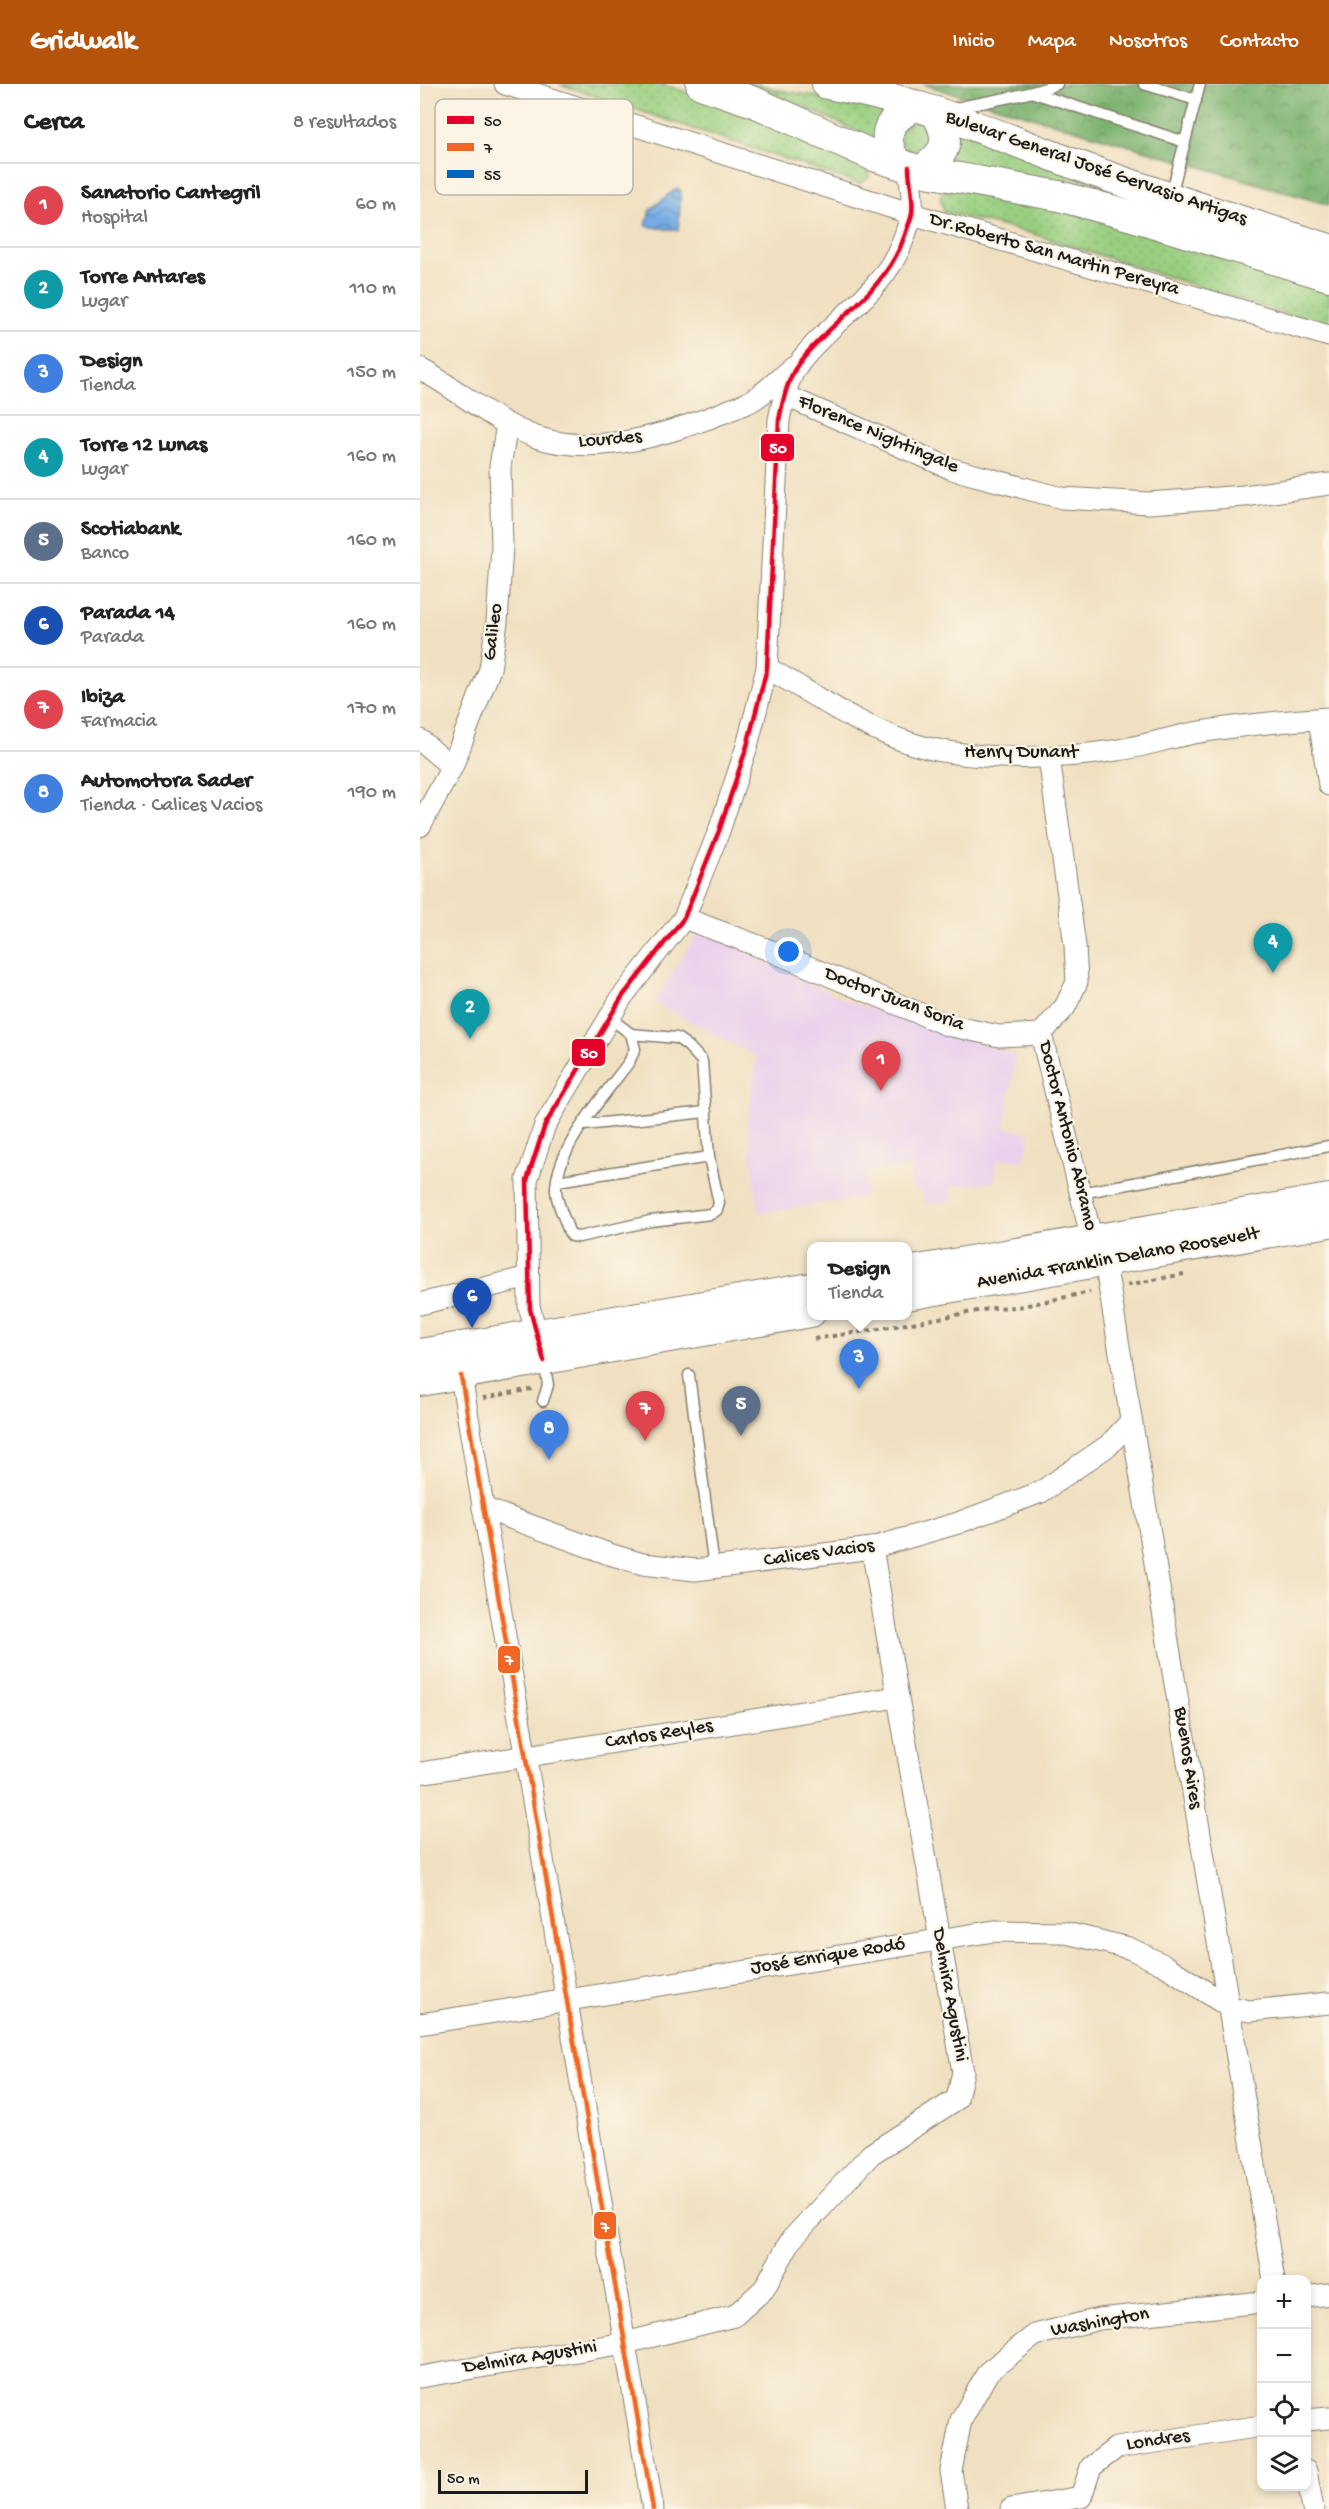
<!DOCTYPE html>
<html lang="es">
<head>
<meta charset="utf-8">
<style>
  :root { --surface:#fff; --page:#f2f2f2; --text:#222; --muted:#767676; --line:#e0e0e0; --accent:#b45309 }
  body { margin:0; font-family:"Gochi Hand",sans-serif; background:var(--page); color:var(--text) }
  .controls { position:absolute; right:18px; bottom:18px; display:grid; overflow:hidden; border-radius:12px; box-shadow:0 3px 9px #0003 }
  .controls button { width:54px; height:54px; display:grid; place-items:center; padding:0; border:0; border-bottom:2px solid var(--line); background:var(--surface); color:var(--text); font:30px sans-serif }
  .scale { position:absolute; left:18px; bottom:15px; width:150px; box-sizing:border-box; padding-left:6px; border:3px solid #1c1c1c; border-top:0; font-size:16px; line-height:21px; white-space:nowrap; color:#1c1c1c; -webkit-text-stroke:4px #fcf5e5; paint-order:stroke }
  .you { position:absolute; left:369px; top:868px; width:21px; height:21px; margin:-15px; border:4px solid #fff; border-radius:50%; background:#1a73e8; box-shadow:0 0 0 9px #1a73e833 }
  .badge { display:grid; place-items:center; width:39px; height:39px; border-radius:50%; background:var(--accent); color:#fff; font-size:20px; font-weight:700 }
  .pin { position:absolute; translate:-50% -50px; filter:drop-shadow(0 2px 3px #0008) }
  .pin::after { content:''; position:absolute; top:32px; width:21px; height:18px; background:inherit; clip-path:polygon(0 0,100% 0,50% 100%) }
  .popup { position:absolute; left:387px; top:1158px; width:105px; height:78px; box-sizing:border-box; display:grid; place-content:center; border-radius:12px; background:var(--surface); filter:drop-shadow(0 2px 4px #0005); font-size:20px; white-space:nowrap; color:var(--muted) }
  .popup b { font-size:22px; color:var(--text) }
  .popup::after { content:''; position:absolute; left:50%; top:100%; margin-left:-12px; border:12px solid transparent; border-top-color:var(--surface) }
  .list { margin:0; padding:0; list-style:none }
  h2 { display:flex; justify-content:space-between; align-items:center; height:78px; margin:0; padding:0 24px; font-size:26px }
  h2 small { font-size:20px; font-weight:400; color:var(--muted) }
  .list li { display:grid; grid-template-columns:39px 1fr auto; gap:18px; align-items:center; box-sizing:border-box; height:84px; padding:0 24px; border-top:2px solid var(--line) }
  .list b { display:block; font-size:22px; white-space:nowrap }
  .list p { margin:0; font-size:20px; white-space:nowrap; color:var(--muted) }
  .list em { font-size:20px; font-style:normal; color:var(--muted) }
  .icon { flex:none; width:33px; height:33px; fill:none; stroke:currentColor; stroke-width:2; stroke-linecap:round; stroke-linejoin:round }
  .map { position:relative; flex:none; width:909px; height:2425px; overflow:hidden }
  header { display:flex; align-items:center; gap:36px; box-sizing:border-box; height:84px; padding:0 30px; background:var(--accent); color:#fff }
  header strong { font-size:28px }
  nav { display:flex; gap:33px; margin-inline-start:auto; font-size:21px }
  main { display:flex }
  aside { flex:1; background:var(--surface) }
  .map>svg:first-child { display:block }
  .built { fill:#ead1ec }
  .grass { fill:url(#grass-dots); stroke:#5a764e; stroke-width:1.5 }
  .forest { fill:url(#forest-crowns); stroke:#4b6745; stroke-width:1.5 }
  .water { fill:url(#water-waves); stroke:#486480; stroke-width:1.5 }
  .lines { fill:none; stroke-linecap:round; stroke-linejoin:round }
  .lane-casing { stroke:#867e6e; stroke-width:13 }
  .street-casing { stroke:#867e6e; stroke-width:23 }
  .secondary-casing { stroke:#867e6e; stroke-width:32 }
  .path { stroke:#867e6e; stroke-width:4; stroke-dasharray:4.5 4.5; stroke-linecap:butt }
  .lane { stroke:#fff; stroke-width:10 }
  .street { stroke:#fff; stroke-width:21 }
  .secondary { stroke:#fff; stroke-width:30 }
  .bus-1-casing { stroke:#fcf5e5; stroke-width:9 }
  .bus-2-casing { stroke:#fcf5e5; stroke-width:9 }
  .bus-1 { stroke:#e4002b; stroke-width:4.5 }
  .bus-2 { stroke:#f26522; stroke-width:4.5 }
  .labels { text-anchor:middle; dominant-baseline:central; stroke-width:4.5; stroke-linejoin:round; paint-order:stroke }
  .street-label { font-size:20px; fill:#1c1c1c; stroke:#fcf5e5 }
  .key { fill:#fcf5e5; stroke:#b9b4a9; stroke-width:1.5 }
  .key-label { font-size:16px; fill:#1c1c1c }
  .line-badge { stroke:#fcf5e5; stroke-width:2 }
  .badge-label { font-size:16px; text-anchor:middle; font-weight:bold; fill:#fff }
</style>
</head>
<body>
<header>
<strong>Gridwalk</strong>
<nav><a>Inicio</a><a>Mapa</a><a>Nosotros</a><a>Contacto</a></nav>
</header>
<main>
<aside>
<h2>Cerca<small>8 resultados</small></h2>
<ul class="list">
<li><span class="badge" style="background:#e0444e">1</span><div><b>Sanatorio Cantegril</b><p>Hospital</p></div><em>60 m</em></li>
<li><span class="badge" style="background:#0f9aa8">2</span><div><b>Torre Antares</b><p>Lugar</p></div><em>110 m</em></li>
<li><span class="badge" style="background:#3f7fe0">3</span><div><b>Design</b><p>Tienda</p></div><em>150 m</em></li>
<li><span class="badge" style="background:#0f9aa8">4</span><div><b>Torre 12 Lunas</b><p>Lugar</p></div><em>160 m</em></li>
<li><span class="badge" style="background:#5c6f8a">5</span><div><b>Scotiabank</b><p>Banco</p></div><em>160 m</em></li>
<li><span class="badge" style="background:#1a4fb4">6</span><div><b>Parada 14</b><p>Parada</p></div><em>160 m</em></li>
<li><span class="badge" style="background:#e0444e">7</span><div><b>Ibiza</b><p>Farmacia</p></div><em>170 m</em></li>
<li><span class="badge" style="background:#3f7fe0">8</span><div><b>Automotora Sader</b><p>Tienda · Calices Vacios</p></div><em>190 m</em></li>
</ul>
</aside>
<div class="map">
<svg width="909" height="2425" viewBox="0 0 909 2425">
  <defs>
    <pattern id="grass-dots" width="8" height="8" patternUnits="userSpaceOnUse" patternTransform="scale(1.5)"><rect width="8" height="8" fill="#99cf80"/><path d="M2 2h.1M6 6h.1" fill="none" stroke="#83b16e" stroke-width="1.8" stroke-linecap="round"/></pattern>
    <pattern id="forest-crowns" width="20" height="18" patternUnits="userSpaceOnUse" patternTransform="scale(1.5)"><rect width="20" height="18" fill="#7ab26e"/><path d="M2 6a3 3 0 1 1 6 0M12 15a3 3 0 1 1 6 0" fill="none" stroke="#63905a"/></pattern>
    <pattern id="water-waves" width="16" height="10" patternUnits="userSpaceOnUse" patternTransform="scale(1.5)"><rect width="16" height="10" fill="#75ace4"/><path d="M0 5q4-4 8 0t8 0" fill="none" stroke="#5f8bb8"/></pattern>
  </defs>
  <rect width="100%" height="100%" fill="#fcf5e5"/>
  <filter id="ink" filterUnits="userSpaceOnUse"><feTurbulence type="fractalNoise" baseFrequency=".0167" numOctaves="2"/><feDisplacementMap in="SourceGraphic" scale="12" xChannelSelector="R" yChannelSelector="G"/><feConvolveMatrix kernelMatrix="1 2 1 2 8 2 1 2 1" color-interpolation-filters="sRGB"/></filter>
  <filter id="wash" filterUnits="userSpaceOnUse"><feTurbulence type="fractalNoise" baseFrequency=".008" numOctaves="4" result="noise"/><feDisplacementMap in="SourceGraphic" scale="24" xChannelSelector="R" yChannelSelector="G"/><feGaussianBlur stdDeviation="1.35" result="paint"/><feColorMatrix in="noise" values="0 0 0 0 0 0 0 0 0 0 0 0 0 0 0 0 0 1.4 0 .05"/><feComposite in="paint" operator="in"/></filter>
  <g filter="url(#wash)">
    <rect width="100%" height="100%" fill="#f0e0c1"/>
    <polygon class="built" points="280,845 429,918 596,971 585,1043 611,1050 604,1077 578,1075 574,1098 531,1102 533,1117 505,1120 502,1106 493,1106 489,1083 445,1088 446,1113 339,1129 327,1040 337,973 234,918"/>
    <g class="grass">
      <polygon points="139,0 241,0 288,15 449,79 449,93 440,100"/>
      <polygon points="324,0 338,0 357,6 467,24 457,56 355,10"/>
      <path d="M496,33L514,45L508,65C490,72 483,65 478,49Z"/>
      <polygon points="536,45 736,123 527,77"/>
      <polygon points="533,104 640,125 909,205 909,244 610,149 524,128 520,112 524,107"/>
    </g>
    <polygon class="forest" points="502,0 909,0 909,121"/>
    <polygon class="water" points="257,104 261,107 258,147 226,142 230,126"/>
  </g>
  <g filter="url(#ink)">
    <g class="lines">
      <g class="lane-casing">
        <g id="lane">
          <polyline points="724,0 776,16"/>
          <polyline points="614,9 765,58"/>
          <path d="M531,25C566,17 604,13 637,0"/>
          <polyline points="751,111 780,0"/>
          <path d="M190,934L211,950L257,954L268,962L282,977L289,1073L299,1119L297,1126L291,1130L231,1137L159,1153L152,1152L149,1148C145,1135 135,1116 136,1103C139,1061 184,1012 209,978L215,965L211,950"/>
          <polyline points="164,1041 286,1028"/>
          <polyline points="137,1097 289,1073"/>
          <polyline points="661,1109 909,1062"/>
          <polyline points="269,1291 294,1484"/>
          <polyline points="123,1317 128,1301 124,1277"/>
        </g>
      </g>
      <g class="street-casing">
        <g id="street">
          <polyline points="85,0 492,130 909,252"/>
          <path d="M0,285C40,306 75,340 119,354C178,372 246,351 302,329C311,325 322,322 331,317C347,308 360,293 374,282"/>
          <polyline points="364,311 532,385 642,414 729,419 824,412 909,400"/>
          <path d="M347,584C392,609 437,641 487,658C544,678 638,676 698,666C724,662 748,654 774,649C819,641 863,637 909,634"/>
          <polyline points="899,635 909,701"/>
          <polyline points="0,656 32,683"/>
          <polyline points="0,742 32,683 70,585 77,538 82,463 80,383 87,340"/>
          <polyline points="264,834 349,866 527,941 579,952 621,950"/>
          <polyline points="621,950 672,1156 685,1178 854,2196"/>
          <polyline points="621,950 645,923 657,898 655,862 629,673"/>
          <polyline points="0,1220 108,1193"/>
          <path d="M120,1263L109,1222L107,1096L125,1041L202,913L264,834L299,747L327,662L347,584L359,336C363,316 368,292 381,276C417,231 465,209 485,151C487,144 491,136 492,129C494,114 489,98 489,83"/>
          <polyline points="41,1292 233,2425"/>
          <polyline points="63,1424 189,1470 223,1480 275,1486 452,1464 535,1440 621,1408 689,1361 711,1337"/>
          <polyline points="0,1689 477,1613"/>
          <polyline points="0,1940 574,1847 642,1848 709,1864 746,1882 809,1923 830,1927 909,1919"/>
          <polyline points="886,2213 909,2210"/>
          <polyline points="0,2293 205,2259 314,2232 344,2205 371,2156 451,2070 537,2015 543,1988 452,1464"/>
          <polyline points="886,2336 909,2334"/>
          <polyline points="886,2387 893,2425"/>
          <polyline points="537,2425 531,2387 541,2336 568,2288 615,2251 679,2235 842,2218"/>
          <polyline points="591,2425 661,2413 671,2383 696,2364 842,2342"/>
        </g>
      </g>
      <g class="secondary-casing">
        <g id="secondary">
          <polyline points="281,0 334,18 454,72 501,87 639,112 709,131 909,192"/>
          <path d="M407,0C496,15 579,52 662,83C744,113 826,139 909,165"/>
          <path d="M476,79C460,49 467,38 495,21"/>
          <path d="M501,87C527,68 532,58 516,28"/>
          <polyline points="487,1188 909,1115"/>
          <polyline points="487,1211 909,1138"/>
          <polyline points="0,1270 391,1204"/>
          <polyline points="0,1297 391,1228"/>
        </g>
      </g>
      <g class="path">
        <polyline points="707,1201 764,1190"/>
        <polyline points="394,1255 459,1245 574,1224 598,1223 670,1208"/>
        <polyline points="63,1314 112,1305"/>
      </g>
      <use href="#lane" class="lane"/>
      <use href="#street" class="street"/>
      <use href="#secondary" class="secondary"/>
      <g class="bus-1-casing">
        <path id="bus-1" d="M124,1277L110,1225L107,1096L125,1041L202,913L264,834L299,747L327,662L347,584L359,336C363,316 368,292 381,276C417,231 465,209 485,151C487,144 491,136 492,129C494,114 489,98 489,83"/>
      </g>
      <g class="bus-2-casing">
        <polyline id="bus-2" points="41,1292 233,2425"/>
      </g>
      <use href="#bus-1" class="bus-1"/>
      <use href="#bus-2" class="bus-2"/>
    </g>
  </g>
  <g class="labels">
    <g class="street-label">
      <text transform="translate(676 85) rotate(19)">Bulevar General José Gervasio Artigas</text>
      <text transform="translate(634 171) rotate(16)">Dr.Roberto San Martin Pereyra</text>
      <text transform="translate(458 351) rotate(23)">Florence Nightingale</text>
      <text transform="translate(190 356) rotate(-5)">Lourdes</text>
      <text transform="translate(74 548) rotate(-83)">Galileo</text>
      <text x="601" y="669">Henry Dunant</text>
      <text transform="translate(474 916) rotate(21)">Doctor Juan Soria</text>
      <text transform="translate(647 1052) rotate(76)">Doctor Antonio Abramo</text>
      <text transform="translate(698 1175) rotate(-10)">Avenida Franklin Delano Roosevelt</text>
      <text transform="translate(399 1470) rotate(-8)">Calices Vacios</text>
      <text transform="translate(239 1651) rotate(-9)">Carlos Reyles</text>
      <text transform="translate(767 1674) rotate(81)">Buenos Aires</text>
      <text transform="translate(408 1873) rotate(-9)">José Enrique Rodó</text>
      <text transform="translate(529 1911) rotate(80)">Delmira Agustini</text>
      <text transform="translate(680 2239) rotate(-10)">Washington</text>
      <text transform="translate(110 2274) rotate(-9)">Delmira Agustini</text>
      <text transform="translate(738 2357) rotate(-8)">Londres</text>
    </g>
  </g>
  <rect x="15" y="15" width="198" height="96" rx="9" class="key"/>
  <rect x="27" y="32" width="27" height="8" fill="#e4002b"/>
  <rect x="27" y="59" width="27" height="8" fill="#f26522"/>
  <rect x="27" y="86" width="27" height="8" fill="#0065bd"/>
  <g class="key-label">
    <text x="64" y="42">50</text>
    <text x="64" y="69">7</text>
    <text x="64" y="96">55</text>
  </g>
  <g class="line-badge">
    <rect x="340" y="349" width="35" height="29" rx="6" fill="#e4002b"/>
    <rect x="151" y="954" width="35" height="29" rx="6" fill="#e4002b"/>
    <rect x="77" y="1561" width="24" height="29" rx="6" fill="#f26522"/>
    <rect x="173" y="2127" width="24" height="29" rx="6" fill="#f26522"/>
  </g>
  <g class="badge-label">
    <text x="358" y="369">50</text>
    <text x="169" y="974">50</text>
    <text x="89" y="1581">7</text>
    <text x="185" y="2148">7</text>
  </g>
</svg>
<div class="controls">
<button>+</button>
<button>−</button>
<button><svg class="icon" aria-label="locate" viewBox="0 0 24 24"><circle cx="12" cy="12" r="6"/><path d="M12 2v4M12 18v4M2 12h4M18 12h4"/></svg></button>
<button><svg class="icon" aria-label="layers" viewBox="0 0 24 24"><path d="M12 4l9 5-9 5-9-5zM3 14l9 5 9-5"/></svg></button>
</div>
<div class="scale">50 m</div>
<div class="you"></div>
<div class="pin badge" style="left:461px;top:1007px;background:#e0444e">1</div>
<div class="pin badge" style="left:50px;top:955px;background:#0f9aa8">2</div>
<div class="pin badge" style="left:439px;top:1305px;background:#3f7fe0">3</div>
<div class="popup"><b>Design</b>Tienda</div>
<div class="pin badge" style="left:853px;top:889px;background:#0f9aa8">4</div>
<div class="pin badge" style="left:321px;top:1352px;background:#5c6f8a">5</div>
<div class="pin badge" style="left:52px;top:1244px;background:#1a4fb4">6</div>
<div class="pin badge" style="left:225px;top:1357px;background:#e0444e">7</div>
<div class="pin badge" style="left:129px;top:1376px;background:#3f7fe0">8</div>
</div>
</main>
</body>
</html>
